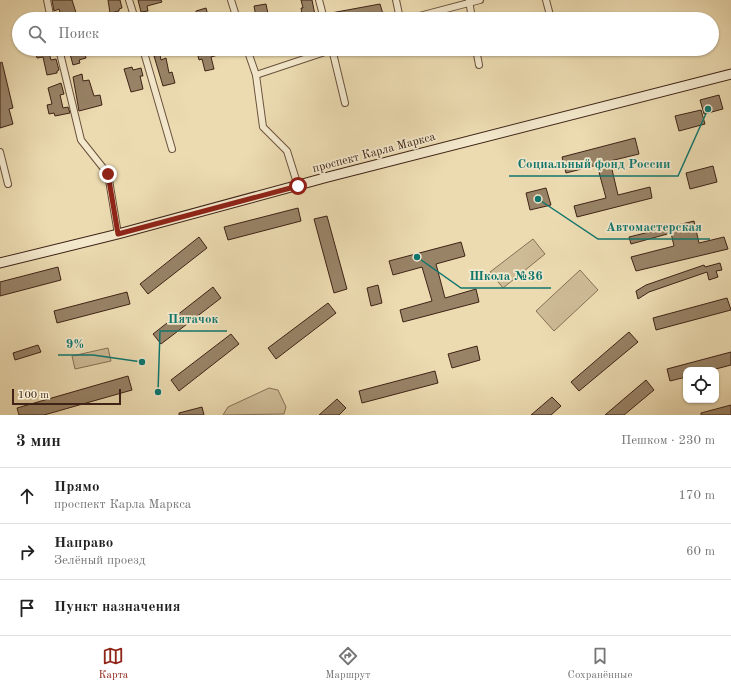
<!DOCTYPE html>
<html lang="ru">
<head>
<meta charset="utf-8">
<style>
  :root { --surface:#fff; --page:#f6f6f6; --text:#222; --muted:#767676; --line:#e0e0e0; --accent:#8f2418 }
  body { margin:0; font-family:"Old Standard TT",serif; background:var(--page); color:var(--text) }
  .controls { position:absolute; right:12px; bottom:12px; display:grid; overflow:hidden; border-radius:8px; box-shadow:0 1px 3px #0004 }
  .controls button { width:36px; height:36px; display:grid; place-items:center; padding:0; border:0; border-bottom:1px solid var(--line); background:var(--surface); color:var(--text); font:20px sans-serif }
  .scale { position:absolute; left:12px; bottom:10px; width:109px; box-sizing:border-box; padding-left:4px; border:2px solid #3e2316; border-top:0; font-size:11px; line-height:14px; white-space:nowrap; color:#3e2316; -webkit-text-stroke:3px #f3e8cc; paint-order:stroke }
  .stop { position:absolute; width:12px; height:12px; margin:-9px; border:3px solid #8f2418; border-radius:50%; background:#fff }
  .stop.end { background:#8f2418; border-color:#fff; box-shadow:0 1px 4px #0008 }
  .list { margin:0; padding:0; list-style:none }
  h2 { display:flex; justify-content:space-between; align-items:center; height:52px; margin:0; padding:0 16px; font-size:17px }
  h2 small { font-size:13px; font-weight:400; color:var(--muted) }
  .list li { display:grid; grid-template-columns:26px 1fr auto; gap:12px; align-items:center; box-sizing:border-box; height:56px; padding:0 16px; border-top:1px solid var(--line) }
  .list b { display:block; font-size:15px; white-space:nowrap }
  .list p { margin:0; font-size:13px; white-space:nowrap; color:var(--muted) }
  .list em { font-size:13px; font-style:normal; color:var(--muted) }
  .icon { flex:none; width:22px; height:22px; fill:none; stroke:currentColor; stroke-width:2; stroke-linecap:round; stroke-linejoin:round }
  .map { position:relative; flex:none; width:731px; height:415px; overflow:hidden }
  .search { position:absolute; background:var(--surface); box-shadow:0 1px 3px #0004; left:12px; right:12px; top:12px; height:44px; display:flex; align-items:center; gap:10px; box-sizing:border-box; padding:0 14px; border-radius:22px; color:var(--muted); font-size:15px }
  .sheet { height:220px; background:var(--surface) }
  nav { display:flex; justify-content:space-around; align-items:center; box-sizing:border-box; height:56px; border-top:1px solid var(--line); background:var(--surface); font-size:11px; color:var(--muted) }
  nav a { display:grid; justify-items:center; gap:2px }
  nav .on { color:var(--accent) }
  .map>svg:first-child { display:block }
  .green { fill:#cebc97; stroke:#867056 }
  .building { fill:#988367; stroke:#3e2316 }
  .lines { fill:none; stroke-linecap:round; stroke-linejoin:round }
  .street-casing { stroke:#6a513d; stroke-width:8 }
  .secondary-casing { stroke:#3e2316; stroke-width:11 }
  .street { stroke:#f3e8cc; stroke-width:6 }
  .secondary { stroke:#f3e8cc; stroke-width:9 }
  .route { stroke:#8f2418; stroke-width:5 }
  .labels { text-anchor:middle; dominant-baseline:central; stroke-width:3.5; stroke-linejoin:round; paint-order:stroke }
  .street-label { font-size:12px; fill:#3e2316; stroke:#f3e8cc }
  .leader { fill:none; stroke:#0f766e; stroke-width:1.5 }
  .callout-dot { fill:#0f766e; stroke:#f3e8cc; stroke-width:1.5 }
  .callout-label { font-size:13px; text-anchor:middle; font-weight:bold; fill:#0f766e; stroke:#f3e8cc; stroke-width:3.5; stroke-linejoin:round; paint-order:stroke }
</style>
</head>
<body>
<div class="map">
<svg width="731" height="415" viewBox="0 0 731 415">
  <rect width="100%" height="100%" fill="#ecdbb1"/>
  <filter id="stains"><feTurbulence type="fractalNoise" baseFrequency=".005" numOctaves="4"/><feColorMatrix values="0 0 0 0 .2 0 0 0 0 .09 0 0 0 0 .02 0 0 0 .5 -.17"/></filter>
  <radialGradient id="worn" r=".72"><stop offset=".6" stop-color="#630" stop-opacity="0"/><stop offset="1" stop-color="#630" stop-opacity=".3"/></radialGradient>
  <g class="green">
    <polygon points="533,239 545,254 503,288 490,272"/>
    <polygon points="580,270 598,290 554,331 536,311"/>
    <polygon points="108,348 111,361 75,369 72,356"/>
    <polygon points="269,388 278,390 286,407 284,414 223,415 228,407"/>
  </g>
  <g class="building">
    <polygon points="52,0 72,0 78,19 62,19 59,9 54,11"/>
    <polygon points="108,0 120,0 122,8 119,9 119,11 110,13"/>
    <polygon points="138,0 161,0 162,2 147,6 148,11 141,12"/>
    <polygon points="301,0 312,0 315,15 313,16 314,19 303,19 301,8 303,8"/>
    <polygon points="266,4 268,14 256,17 254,6"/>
    <polygon points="380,4 383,14 374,16 373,13 348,19 332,19 331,13"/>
    <polygon points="206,8 209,19 193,19 192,14 196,13 196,11"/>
    <polygon points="35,49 48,49 51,60 56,59 59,70 57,71 57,73 47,75 43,57 37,58"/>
    <polygon points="84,49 86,58 79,60 80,63 73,65 70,54"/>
    <polygon points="208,49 217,49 218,55 211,57 214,69 205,71 202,59 199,60 197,52"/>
    <polygon points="160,55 161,60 166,58 169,73 172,72 175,83 163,86 154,56"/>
    <polygon points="2,62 13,108 9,109 13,124 0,128 0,63"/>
    <polygon points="132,67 133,70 141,68 143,76 140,76 143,89 131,92 124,69"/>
    <polygon points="82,74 83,81 89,80 94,96 100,95 102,105 79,111 73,77"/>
    <polygon points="61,83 64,94 60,95 63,108 68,107 70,113 55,116 54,113 49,114 47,105 52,104 48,88"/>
    <polygon points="719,95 723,109 704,114 700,100"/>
    <polygon points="701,110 705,124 679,131 675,116"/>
    <polygon points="635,138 639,154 610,161 618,195 650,187 652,198 577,217 574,206 606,198 597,165 566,173 562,157"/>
    <polygon points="713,166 717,182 690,189 686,173"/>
    <polygon points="546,188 551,205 530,210 526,193"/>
    <polygon points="298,208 301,221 228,240 224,227"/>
    <polygon points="327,216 347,289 334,293 314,219"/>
    <polygon points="694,221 699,243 724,237 728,249 636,271 631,257 674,246 671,233 631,244 629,237"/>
    <polygon points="199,237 207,248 148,294 140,284"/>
    <polygon points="461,242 465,256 436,264 445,298 476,289 479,302 403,322 400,310 432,301 422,267 393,275 389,261"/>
    <polygon points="720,263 722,270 716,271 718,277 709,280 707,272 649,292 638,299 636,291 646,285 704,265 705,267"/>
    <polygon points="58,267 61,280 0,296 0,282"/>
    <polygon points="378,285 382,303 371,306 367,288"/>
    <polygon points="213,287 221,298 161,344 153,334"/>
    <polygon points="127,292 130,304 57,323 54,311"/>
    <polygon points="727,298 731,310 656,330 653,318"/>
    <polygon points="328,303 336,313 276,359 268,348"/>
    <polygon points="629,332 638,342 579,391 571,382"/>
    <polygon points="231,334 239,344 179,391 171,380"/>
    <polygon points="38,345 41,352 15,360 13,353"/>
    <polygon points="477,346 480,360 452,368 448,354"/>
    <polygon points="731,352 731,365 712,370 686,370 686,377 670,381 667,369"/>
    <polygon points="435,371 438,383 362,403 359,391"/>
    <polygon points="128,376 132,390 44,415 19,415 17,408"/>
    <polygon points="646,380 654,390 624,415 605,415"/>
    <polygon points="552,397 561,406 551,415 531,415"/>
    <polygon points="337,399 346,408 339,415 319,415"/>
    <polygon points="731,405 731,415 701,415 701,413"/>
    <polygon points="202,407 204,415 179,415 179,413"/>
  </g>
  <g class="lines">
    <g class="street-casing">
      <g id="street">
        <polyline points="47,0 51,19"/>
        <polyline points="129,0 135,19"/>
        <polyline points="231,0 237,19"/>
        <polyline points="319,0 324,19"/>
        <polyline points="396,0 400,19"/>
        <polyline points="469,0 472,19"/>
        <polyline points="546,0 551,19"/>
        <polyline points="408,19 480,0"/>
        <polyline points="59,49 81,140 108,174 118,234"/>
        <polyline points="143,49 172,149"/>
        <polyline points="247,49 256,75 263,127 287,151 298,186"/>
        <polyline points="332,49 345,103"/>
        <polyline points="476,49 479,65"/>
        <polyline points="256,75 334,49"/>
        <polyline points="0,152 8,184"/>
      </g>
    </g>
    <g class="secondary-casing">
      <polyline id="secondary" points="0,263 118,234 328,177 731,74"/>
    </g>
    <use href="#street" class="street"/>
    <use href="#secondary" class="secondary"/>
  </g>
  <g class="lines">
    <polyline class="route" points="108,174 118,234 298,186"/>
  </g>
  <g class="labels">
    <g class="street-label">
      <text transform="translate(374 153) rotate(-15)">проспект Карла Маркса</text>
    </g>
  </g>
  <path class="leader" d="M708 109L678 176H509M538 199L598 239H710M417 257L461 288H551M158 392L160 331H227M142 362L93 355H58"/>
  <g class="callout-dot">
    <circle cx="708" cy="109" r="4"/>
    <circle cx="538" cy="199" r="4"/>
    <circle cx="417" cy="257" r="4"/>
    <circle cx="158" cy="392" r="4"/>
    <circle cx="142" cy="362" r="4"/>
  </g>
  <g class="callout-label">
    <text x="594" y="168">Социальный фонд России</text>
    <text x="654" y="231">Автомастерская</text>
    <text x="506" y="280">Школа №36</text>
    <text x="193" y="323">Пятачок</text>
    <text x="75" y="348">9%</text>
  </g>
  <rect width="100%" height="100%" filter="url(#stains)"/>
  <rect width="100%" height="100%" fill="url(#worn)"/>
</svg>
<div class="controls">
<button><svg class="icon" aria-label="locate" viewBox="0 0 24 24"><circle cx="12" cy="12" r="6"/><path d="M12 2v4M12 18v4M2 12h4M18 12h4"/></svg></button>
</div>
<div class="scale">100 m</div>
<div class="stop" style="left:298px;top:186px"></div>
<div class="stop end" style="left:108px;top:174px"></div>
<div class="search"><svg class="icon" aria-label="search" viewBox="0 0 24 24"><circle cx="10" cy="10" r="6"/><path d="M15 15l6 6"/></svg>Поиск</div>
</div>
<section class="sheet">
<h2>3 мин<small>Пешком · 230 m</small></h2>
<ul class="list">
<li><svg class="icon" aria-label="ahead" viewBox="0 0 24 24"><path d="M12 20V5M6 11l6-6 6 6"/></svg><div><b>Прямо</b><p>проспект Карла Маркса</p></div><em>170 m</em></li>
<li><svg class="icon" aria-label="right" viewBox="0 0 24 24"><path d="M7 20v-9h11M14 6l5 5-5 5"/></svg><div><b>Направо</b><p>Зелёный проезд</p></div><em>60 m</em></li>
<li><svg class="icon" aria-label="arrive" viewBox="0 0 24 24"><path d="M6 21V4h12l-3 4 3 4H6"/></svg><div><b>Пункт назначения</b></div></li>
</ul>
</section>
<nav>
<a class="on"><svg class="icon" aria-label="map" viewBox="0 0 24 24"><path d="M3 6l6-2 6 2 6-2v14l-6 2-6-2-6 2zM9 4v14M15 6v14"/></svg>Карта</a>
<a><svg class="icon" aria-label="directions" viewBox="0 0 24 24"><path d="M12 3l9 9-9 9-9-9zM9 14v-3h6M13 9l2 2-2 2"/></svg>Маршрут</a>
<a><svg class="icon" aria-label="saved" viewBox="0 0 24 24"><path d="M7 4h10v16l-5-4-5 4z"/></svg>Сохранённые</a>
</nav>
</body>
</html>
